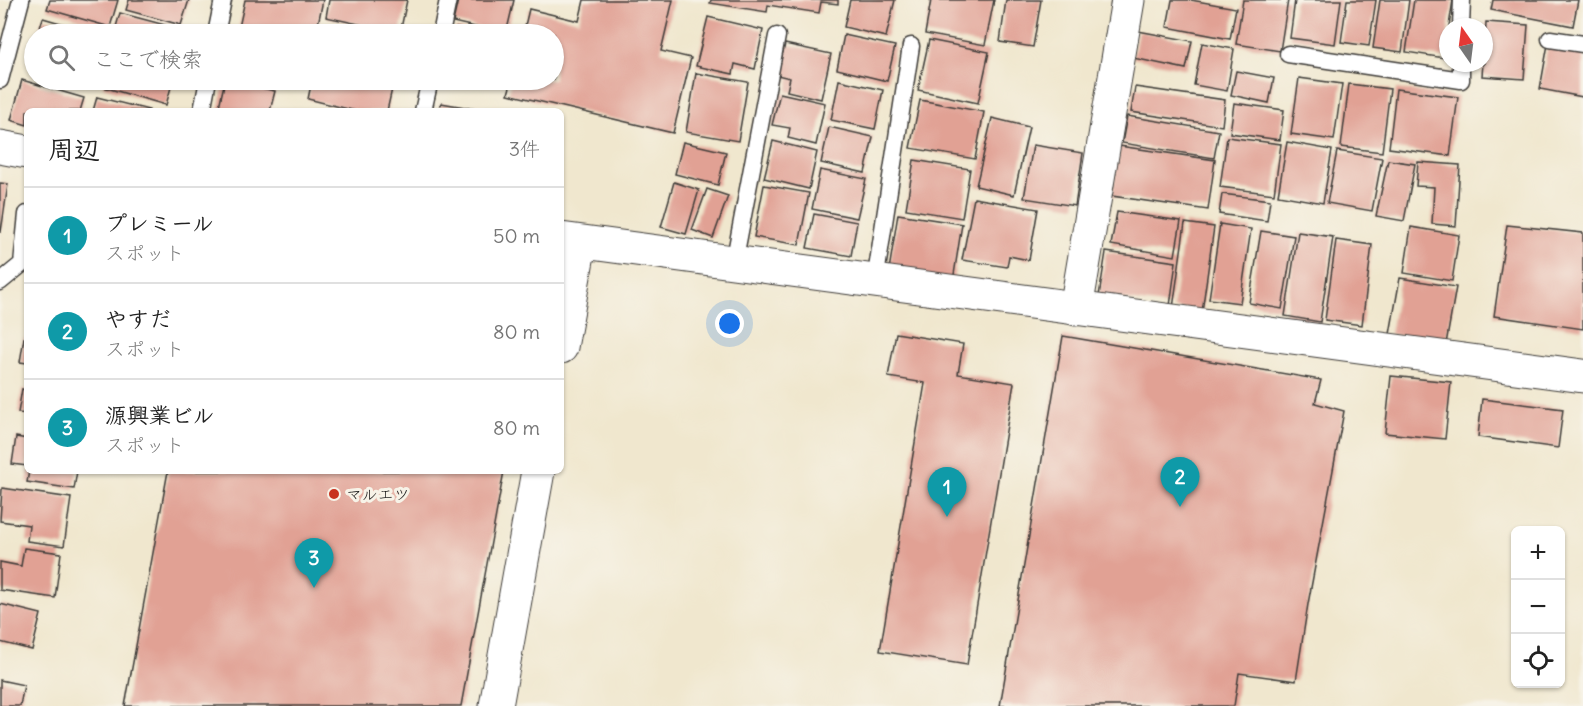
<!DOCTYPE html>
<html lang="ja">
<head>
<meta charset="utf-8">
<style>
  :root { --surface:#fff; --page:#f6f6f6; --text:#222; --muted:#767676; --line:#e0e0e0; --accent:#c8321e }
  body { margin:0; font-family:Delius,"Klee One",sans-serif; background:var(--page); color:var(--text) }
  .controls { position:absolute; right:18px; bottom:18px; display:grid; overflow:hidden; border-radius:9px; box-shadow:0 2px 4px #0004 }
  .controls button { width:54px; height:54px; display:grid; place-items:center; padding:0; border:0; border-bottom:2px solid var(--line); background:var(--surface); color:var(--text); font:30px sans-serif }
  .compass { position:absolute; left:1439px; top:18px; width:54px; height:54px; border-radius:50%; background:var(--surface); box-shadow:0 2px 4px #0004; rotate:346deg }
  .you { position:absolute; left:730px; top:324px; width:21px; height:21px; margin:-15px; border:4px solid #fff; border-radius:50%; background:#1a73e8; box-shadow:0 0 0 9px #1a73e833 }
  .badge { display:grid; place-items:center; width:39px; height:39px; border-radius:50%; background:var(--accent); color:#fff; font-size:20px; font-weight:700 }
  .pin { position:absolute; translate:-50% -50px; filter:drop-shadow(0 2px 3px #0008) }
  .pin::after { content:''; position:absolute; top:32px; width:21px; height:18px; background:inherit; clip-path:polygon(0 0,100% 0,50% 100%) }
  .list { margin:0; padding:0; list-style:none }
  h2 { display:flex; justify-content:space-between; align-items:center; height:78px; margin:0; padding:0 24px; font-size:26px }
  h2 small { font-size:20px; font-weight:400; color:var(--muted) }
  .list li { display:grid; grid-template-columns:39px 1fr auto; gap:18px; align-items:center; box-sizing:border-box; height:96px; padding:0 24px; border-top:2px solid var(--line) }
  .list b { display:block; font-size:22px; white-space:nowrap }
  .list p { margin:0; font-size:20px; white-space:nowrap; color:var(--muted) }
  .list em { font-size:20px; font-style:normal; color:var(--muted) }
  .icon { flex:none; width:33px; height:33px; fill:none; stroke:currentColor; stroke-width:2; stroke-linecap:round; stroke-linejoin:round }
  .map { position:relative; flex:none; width:1583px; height:706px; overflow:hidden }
  .search { position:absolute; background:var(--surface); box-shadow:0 2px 4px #0004; left:24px; top:24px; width:540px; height:66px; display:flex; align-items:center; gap:15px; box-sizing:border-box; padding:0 21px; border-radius:33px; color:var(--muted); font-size:22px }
  .panel { position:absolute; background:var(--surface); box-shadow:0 2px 4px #0004; left:24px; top:108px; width:540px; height:366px; border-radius:9px }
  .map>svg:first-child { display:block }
  .building { fill:#e1a194 }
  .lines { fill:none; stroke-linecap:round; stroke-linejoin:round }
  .service-casing { stroke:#3c3a37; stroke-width:19 }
  .minor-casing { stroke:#3c3a37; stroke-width:35 }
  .service { stroke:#fff; stroke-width:16 }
  .minor { stroke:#fff; stroke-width:33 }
  .poi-dot { fill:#c8321e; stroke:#f7f3e8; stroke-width:2 }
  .labels { text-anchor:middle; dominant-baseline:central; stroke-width:6; stroke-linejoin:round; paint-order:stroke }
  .poi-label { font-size:16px; fill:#1c1c1c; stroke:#f7f3e8; text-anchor:start }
</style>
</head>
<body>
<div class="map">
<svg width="1583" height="706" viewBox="0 0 1583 706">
  <rect width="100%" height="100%" fill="#f7f3e8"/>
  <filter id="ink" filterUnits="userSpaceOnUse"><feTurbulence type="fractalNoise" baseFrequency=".0167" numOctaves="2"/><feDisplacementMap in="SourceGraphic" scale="12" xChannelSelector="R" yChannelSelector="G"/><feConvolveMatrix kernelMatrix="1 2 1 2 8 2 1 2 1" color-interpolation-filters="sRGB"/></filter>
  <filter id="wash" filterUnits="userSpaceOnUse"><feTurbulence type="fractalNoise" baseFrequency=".008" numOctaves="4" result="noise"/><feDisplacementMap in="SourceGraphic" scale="24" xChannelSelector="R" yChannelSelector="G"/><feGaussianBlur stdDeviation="1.35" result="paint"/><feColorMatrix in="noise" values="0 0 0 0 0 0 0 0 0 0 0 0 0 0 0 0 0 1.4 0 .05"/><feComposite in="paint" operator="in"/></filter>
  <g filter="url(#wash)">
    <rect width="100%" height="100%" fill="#f0e7ce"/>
    <g id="blocks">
      <g class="building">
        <polygon points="50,0 118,0 110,27 47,9"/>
        <polygon points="129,0 189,0 181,25 126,10"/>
        <polygon points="245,0 323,0 316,34 249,34 238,32"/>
        <polygon points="329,0 407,0 400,33 326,17"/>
        <polygon points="458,0 514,0 506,34 453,22"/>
        <polygon points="584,0 673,0 661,51 691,58 673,133 508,94 512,80 554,80 554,34 523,34 529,9 579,21"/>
        <polygon points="711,0 838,0 838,4 821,2 819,13 768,5 767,12 710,3"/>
        <polygon points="850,0 895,0 886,37 844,27"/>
        <polygon points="931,0 994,0 985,45 925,34"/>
        <polygon points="1006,0 1041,0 1033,47 1000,42"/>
        <polygon points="1172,0 1191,0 1236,8 1230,39 1167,27"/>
        <polygon points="1243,0 1288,0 1280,51 1236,44"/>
        <polygon points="1295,0 1341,0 1335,44 1290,38"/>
        <polygon points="1347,0 1376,0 1369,46 1341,42"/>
        <polygon points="1380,0 1409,0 1402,52 1373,48"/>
        <polygon points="1414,0 1453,0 1444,58 1406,52"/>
        <polygon points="1493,0 1578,0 1573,26 1491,10"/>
        <polygon points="120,13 180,29 179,34 114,34"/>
        <polygon points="708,17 763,30 755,69 735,64 733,74 696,66"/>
        <polygon points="43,18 98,34 38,34"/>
        <polygon points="1486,22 1528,25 1524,79 1482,76 1483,63 1484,63"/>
        <polygon points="325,25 361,34 323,34"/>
        <polygon points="456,28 488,33 488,34 454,34"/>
        <polygon points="1138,31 1192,41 1186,69 1133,58"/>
        <polygon points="844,35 895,46 887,81 837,69"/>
        <polygon points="929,40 989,52 978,103 918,90"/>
        <polygon points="1202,43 1234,49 1227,91 1194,85"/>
        <polygon points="785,44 831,54 821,99 787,91 790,78 777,75"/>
        <polygon points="1548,44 1583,50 1583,97 1540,89"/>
        <polygon points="1236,71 1274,78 1269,103 1231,95"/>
        <polygon points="696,73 748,82 738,141 686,132"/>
        <polygon points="1299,78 1342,84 1334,140 1291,134"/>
        <polygon points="22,80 84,98 80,111 27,111 27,125 11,120"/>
        <polygon points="105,80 173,80 166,105 103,87"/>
        <polygon points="225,80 275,91 270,111 218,111"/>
        <polygon points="271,80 302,80 300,87"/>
        <polygon points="312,80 394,80 387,111 356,111 308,99"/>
        <polygon points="839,80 883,90 875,129 831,120"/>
        <polygon points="1349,84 1390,89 1382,152 1341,147"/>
        <polygon points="1135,87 1225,100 1222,126 1131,112"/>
        <polygon points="1396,89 1458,97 1450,156 1389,148"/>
        <polygon points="780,93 825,103 816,145 788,138 790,128 772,125"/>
        <polygon points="97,97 149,110 149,111 93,111"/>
        <polygon points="920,100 984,112 975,159 910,148"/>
        <polygon points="441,103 482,110 482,111 439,111"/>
        <polygon points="1234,103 1284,110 1280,140 1230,133"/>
        <polygon points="1127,116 1219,131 1214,158 1122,143"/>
        <polygon points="992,118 1029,127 1014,195 976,186"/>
        <polygon points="829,127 873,137 865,173 821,163"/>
        <polygon points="1227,137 1281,144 1274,194 1220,187"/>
        <polygon points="773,141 817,152 809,189 764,178"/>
        <polygon points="683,142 726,152 718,185 675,174"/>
        <polygon points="1287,142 1332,150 1323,203 1278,195"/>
        <polygon points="1033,145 1083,153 1075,206 1024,198"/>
        <polygon points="1119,146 1215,160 1208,210 1112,196"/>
        <polygon points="1337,151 1382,158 1372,211 1327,203"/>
        <polygon points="914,160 970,169 962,218 906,209"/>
        <polygon points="1388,160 1415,164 1404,221 1376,216"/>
        <polygon points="1418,162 1460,165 1456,226 1432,224 1434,187 1416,186"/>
        <polygon points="820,170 866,179 857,218 812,209"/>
        <polygon points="674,182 699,190 686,234 661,227"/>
        <polygon points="0,183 8,184 1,232 0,232"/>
        <polygon points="764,185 809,193 799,245 754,237"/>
        <polygon points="707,189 728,196 713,238 692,230"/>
        <polygon points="1222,194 1270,200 1267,221 1219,214"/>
        <polygon points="974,198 1038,209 1029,260 1009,256 1007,267 962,260"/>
        <polygon points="1117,212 1181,221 1175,256 1111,245"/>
        <polygon points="814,214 857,222 851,256 807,248"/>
        <polygon points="898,214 962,224 953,281 889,270"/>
        <polygon points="1185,223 1214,227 1202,312 1173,308"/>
        <polygon points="1220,224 1251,229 1240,303 1209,299"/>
        <polygon points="1507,225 1583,233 1583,329 1494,316"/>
        <polygon points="1411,227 1459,235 1452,281 1404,273"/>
        <polygon points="1261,231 1294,236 1282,309 1249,303"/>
        <polygon points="1298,232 1333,237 1320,322 1285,316"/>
        <polygon points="1336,240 1372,245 1362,325 1325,320"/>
        <polygon points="1106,252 1176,262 1170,306 1099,296"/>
        <polygon points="1400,278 1456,287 1446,344 1390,334"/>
        <polygon points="896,333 963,344 958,374 1014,383 967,665 880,651 925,383 888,377"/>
        <polygon points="1063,336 1321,380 1315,403 1344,411 1308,604 1296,681 1239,673 1234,706 1000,706"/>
        <polygon points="24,338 27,339 27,363 20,362"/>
        <polygon points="1391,376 1451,382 1445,439 1385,433"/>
        <polygon points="22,389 27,390 27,414 18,413"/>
        <polygon points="1482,399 1563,409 1558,448 1478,437"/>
        <polygon points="16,437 27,439 27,466 12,464"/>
        <polygon points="29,471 77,471 74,489 27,482"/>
        <polygon points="168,471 504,471 461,706 125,706"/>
        <polygon points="2,488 71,498 64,546 27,541 29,525 0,521"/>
        <polygon points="24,548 61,553 55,598 0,590 0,562 21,566"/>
        <polygon points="0,604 41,614 32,650 0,642"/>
        <polygon points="0,680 24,685 20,706 0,706"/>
      </g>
    </g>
  </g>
  <g filter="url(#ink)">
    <use href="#blocks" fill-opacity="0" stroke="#3c3a37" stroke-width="1.5"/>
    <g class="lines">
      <g class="service-casing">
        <g id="service">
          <polyline points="1461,27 1462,0"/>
          <polyline points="216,34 223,0"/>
          <polyline points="441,34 448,0"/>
          <polyline points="1550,39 1583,44"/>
          <polyline points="1288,54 1461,80 1461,63"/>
          <polyline points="0,80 21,0"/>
          <polyline points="202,111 208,80"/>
          <polyline points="423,111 430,80"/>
          <polyline points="734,263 777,36"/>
          <polyline points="0,282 22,264 27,214"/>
          <polyline points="875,282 911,46"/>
        </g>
      </g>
      <g class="minor-casing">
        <g id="minor">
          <polyline points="0,147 27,152"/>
          <polyline points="561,239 1583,376"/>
          <polyline points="1076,309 1128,0"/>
          <polyline points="561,347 580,243"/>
          <polyline points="496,706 538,471"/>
        </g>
      </g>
      <use href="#service" class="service"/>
      <use href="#minor" class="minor"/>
    </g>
  </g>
  <circle class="poi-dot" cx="334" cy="494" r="6"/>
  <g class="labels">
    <g class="poi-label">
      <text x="346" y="494">マルエツ</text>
    </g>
  </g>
</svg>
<div class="controls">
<button>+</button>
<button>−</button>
<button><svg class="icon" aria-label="locate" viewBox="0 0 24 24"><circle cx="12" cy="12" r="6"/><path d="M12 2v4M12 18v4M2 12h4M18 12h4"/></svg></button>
</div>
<svg class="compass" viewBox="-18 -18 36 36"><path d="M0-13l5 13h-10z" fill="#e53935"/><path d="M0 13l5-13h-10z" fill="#767676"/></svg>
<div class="you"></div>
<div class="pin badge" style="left:947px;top:517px;background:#0f9aa8">1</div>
<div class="pin badge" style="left:1180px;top:507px;background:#0f9aa8">2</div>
<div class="pin badge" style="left:314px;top:588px;background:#0f9aa8">3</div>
<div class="search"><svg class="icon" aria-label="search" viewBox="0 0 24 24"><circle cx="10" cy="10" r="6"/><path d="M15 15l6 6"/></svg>ここで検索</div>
<section class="panel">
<h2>周辺<small>3件</small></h2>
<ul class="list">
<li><span class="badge" style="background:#0f9aa8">1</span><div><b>プレミール</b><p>スポット</p></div><em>50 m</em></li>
<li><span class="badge" style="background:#0f9aa8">2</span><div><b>やすだ</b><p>スポット</p></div><em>80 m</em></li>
<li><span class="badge" style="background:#0f9aa8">3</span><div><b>源興業ビル</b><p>スポット</p></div><em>80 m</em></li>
</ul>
</section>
</div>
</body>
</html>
